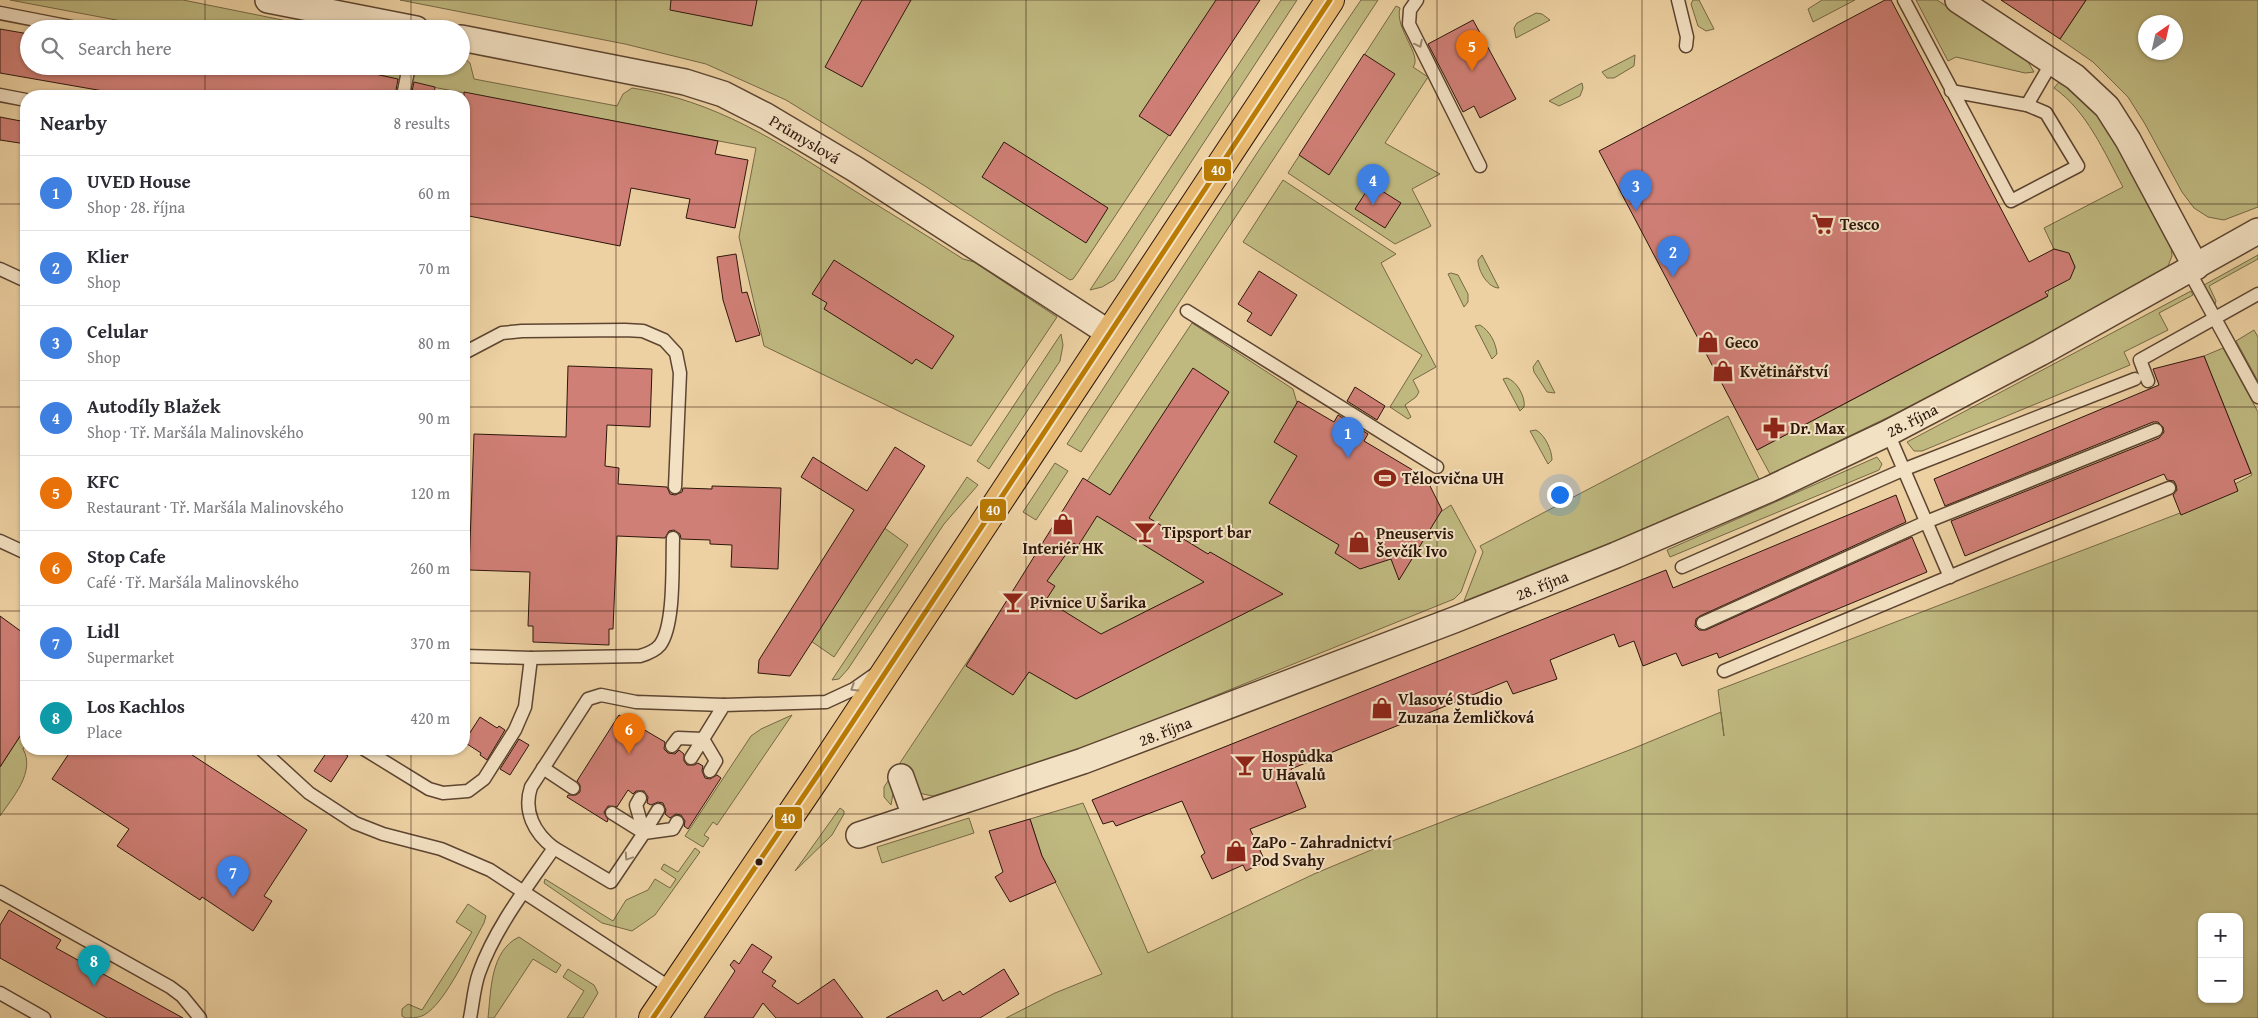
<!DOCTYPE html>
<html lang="en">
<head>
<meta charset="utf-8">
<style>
  :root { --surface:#fff; --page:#f2f2f3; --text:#2b2b33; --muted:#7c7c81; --line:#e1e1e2; --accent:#8f2418 }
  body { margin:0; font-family:"Gentium Book Plus",serif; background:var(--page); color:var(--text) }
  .controls { position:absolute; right:15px; bottom:15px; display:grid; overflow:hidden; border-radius:10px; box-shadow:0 1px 4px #0004 }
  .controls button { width:45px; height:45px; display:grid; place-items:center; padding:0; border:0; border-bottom:1px solid var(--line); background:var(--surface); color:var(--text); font:25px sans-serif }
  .compass { position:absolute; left:2138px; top:15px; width:45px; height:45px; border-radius:50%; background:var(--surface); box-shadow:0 1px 4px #0004; rotate:34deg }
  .you { position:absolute; left:1559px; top:494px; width:18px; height:18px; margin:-12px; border:4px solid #fff; border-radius:50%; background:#1a73e8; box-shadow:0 0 0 8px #1a73e833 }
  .badge { display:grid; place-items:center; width:32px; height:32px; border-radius:50%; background:var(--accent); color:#fff; font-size:16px; font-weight:700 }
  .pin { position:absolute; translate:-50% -41px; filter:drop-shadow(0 1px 2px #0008) }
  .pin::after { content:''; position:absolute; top:26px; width:18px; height:15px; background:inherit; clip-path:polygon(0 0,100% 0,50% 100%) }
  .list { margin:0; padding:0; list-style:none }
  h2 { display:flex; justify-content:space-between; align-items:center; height:65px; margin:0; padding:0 20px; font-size:21px }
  h2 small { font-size:16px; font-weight:400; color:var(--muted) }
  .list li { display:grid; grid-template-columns:32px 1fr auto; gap:15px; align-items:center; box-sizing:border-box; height:75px; padding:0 20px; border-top:1px solid var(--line) }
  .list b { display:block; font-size:19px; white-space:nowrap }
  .list p { margin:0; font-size:16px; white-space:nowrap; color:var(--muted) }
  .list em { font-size:16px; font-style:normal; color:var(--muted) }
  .icon { flex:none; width:28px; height:28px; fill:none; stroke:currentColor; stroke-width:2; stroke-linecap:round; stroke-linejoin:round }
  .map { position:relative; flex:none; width:2258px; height:1018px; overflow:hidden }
  .search { position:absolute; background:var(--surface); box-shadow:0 1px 4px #0004; left:20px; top:20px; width:450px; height:55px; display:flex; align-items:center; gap:12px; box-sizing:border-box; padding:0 18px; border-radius:28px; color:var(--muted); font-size:19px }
  .panel { position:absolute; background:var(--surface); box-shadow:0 1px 4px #0004; left:20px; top:90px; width:450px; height:665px; border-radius:20px }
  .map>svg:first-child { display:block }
  .green { fill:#bfb980; stroke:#766846; fill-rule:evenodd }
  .building { fill:#d07f76; stroke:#2d160b; fill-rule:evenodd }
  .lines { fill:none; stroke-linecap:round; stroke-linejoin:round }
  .lane-casing { stroke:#5d4531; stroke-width:15 }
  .street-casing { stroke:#5d4531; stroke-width:28 }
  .primary-casing { stroke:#2d160b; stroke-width:30 }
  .lane { stroke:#f3e1c3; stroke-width:12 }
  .street { stroke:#f3e1c3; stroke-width:25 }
  .primary { stroke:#e6b871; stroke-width:28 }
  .bus-1-casing { stroke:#f3e1c3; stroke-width:9 }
  .bus-1 { stroke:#ba7b03; stroke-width:5 }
  .oneway { stroke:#9a8670 }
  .grid { fill:none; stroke:#2d160b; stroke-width:1; stroke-opacity:0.55 }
  .bus-dot { fill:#2d160b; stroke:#f3e1c3; stroke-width:2 }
  .labels { text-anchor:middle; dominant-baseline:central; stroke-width:4; stroke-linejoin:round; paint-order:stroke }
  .street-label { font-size:16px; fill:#2d160b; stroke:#f3e1c3 }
  .poi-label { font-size:16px; font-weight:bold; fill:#2d160b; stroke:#f3e1c3; text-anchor:start }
  .line-badge { stroke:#f3e1c3; stroke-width:2 }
  .badge-label { font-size:14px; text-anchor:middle; font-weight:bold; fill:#fff }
</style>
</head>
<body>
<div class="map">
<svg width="2258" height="1018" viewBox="0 0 2258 1018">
  <rect width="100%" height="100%" fill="#edd1a2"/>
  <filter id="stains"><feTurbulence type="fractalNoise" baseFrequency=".004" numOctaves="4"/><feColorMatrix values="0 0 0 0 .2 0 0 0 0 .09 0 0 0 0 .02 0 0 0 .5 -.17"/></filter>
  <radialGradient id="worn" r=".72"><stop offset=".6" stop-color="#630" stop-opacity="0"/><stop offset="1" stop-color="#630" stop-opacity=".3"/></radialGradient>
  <g class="green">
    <polygon points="10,0 183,0 327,29 164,29"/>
    <polygon points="400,0 1258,0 1078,272 1073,279 1070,280 925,186 786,100 706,64 625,44"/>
    <polygon points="1281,0 1297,0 1114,280 1102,287 1090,290"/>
    <polygon points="1361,0 1378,0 1081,452 1067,444 1259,150"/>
    <polygon points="1693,0 1699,0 1714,29 1706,31 1698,26 1691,4"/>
    <polygon points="1822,0 1855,0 1813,22 1808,9"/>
    <polygon points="1916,0 1937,0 2015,51 2027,60 2034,72 2025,73 1956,57 1948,61"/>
    <path d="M2086,0H2258V207L2224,220L2208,217L2194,208L2182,192L2145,124L2128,97L2093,62L2060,39ZM2146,22H2176V52H2146Z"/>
    <path d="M1396,6L1400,8C1394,28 1423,56 1413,67L1428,77L1385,143L1440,174L1412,189L1431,226L1395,244L1288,173Z"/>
    <polygon points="1536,13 1542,14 1550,20 1516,38 1514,28 1517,23"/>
    <polygon points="1635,55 1634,66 1614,78 1607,78 1602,72"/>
    <path d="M461,56L470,63L474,79L617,106L623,94L632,88C714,100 779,142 847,186C886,211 925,234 963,259L974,262L1057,317L971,446L764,346L739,237L756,148L427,86L339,66H461Z"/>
    <path d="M2059,82L2063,83L2095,111L2114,137L2171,245L2172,256L2168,266L2031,343L1899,412L1770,474L1757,450L2047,297L2049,289L2073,271L2075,267L2069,254L2054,249L2044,228L2123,187C2104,152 2087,111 2054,88Z"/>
    <polygon points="1582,83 1583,88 1580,96 1559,106 1549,101"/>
    <polygon points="1283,180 1396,254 1381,263 1436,367 1413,380 1419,392 1416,397 1405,405 1411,417 1408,419 1390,407 1422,355 1243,242"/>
    <path d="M1482,255L1499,288C1488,288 1478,271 1478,260Z"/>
    <polygon points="2258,255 2258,259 2209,286 2216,301 2215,304 2204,285"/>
    <polygon points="1451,273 1458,275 1468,294 1468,302 1464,307 1448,274"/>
    <polygon points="2191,291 2193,295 2159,313 2168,330 2124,352 2130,365 1922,451 1914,451 1907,442"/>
    <polygon points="1192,323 1293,389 1297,403 1439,513 1451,505 1476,551 1461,592 1454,599 1071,754 933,796 894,788 891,805 884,797 884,787"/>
    <path d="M1480,325C1490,331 1496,343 1497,354L1492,359L1475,326Z"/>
    <polygon points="2254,330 2258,337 2258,381 2236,341"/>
    <polygon points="1061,334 1063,345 1060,361 989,469 977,461"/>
    <path d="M2223,348L2258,412V1018H1006L1055,993L1102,974L1042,856L1030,819L1083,803L1148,953L1314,874L1395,840L1632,749L1721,712L1724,736L1718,690L2180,513L2252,475L2204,356ZM2202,917H2239V999H2202Z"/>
    <polygon points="1538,360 1555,393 1547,392 1534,372 1533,367"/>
    <path d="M1507,378C1517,381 1526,398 1524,407L1520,411L1503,379Z"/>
    <polygon points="1728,416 1759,479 1580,556 1464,601 1483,552 1480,546"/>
    <path d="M1536,430C1545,435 1552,450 1552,460L1548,464L1530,431Z"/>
    <polygon points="1877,457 1882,464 1879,470 1670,557 1667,550"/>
    <polygon points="1055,463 1068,471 1036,520 1023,512"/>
    <polygon points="967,477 978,485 944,524 848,669 839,679 832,680"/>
    <polygon points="883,527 908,545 834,657 811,641"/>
    <polygon points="792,715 717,825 713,822 704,835 709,838 703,847 685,836 751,736 761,729"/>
    <path d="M26,727V744L23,749C36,772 12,798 0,816V767Z"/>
    <polygon points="840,808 844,811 844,814 832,835 795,871"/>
    <polygon points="969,818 974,833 882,863 877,847"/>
    <polygon points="695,848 700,852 655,915 632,931 602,923 544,883 545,879 613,921 626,900 648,890 655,879 670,888 676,879 661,869 664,864 678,872"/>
    <path d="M468,904L486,916L484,923C471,946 446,1003 424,1015C418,1018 412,1018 405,1018L402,1016V1009L408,1004L422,1010L472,932L456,922Z"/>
    <path d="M519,937L561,965L556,973L533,959L494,1018H488C491,991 490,951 519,937Z"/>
    <polygon points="568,969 594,985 598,993 583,1018 567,1018 584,991 563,977"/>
  </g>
  <g class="building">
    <polygon points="671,0 757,0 752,26 670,10"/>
    <polygon points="862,0 911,0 862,87 825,67"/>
    <polygon points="1216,0 1260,0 1170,136 1139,116"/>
    <polygon points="1885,0 1891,0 2029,262 2054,249 2069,253 2075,267 2070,279 2045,292 2048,296 1757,450 1599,151"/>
    <polygon points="2001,0 2086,0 2060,39"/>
    <polygon points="1473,20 1516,99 1480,118 1474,106 1463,112 1428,44"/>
    <polygon points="0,29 29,34 29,66 338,66 398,79 395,96 132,96 0,73"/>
    <polygon points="1364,54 1395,74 1329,175 1299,155"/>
    <polygon points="414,82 435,87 434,96 411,96"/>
    <polygon points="464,92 718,141 715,154 748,160 735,228 686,218 690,199 631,188 620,246 464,215"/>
    <polygon points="0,117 26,122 26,144 0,140"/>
    <polygon points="1004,142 1108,208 1086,243 982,177"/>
    <polygon points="1371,184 1401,203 1385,228 1355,209"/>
    <polygon points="736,254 742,293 747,292 760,335 736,342 723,300 717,257"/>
    <polygon points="834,260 954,336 932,369 916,359 912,364 824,309 827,303 812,294"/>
    <polygon points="1259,271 1297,295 1271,336 1247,321 1252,313 1238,304"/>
    <polygon points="2204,356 2251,473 2234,480 2238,491 2181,515 2173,495 2177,490 2176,485 2174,481 2167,480 2164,474 1965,556 1951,521 2159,438 2164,432 2163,427 2158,422 2153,422 1945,506 1934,479 2159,385 2153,369"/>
    <polygon points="568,366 652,369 650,427 607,425 605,466 619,468 618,484 667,487 670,494 675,495 682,492 683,488 712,489 712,486 781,488 778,569 731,567 732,545 710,544 710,540 681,539 680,534 674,530 669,531 665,538 617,536 613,629 609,629 609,645 533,642 533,626 528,626 530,572 469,570 474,434 566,437"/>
    <path d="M1193,368L1229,392L1149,518L1208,554L1210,552L1283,594L1076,699L1029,672L1013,695L966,666L1083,478L1110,495ZM1097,516L1204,582L1101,634L1046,600L1055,586L1047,581L1074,543L1078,546Z"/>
    <polygon points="1355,387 1385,406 1377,420 1347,401"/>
    <polygon points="1298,401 1334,422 1338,415 1368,434 1364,441 1426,478 1442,510 1399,580 1391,559 1360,569 1335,553 1339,545 1269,503 1297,456 1274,442"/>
    <polygon points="895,447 925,466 790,676 758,673 759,660 854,510 801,477 813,457 867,491"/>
    <polygon points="1896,495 1906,522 1700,616 1696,619 1695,626 1699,630 1706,630 1912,537 1927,572 1719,658 1717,653 1682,666 1676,653 1643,666 1634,641 1619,647 1614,634 1550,660 1557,679 1513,694 1507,681 1291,769 1306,807 1250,829 1265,861 1246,871 1243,865 1212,879 1201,856 1205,853 1182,801 1116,826 1113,821 1103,824 1092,800 1666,570 1673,588"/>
    <polygon points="0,616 26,635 26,727 0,767"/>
    <polygon points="619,715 665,742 664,749 668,753 675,754 679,750 684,754 684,761 687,765 694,765 698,763 703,766 702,771 705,778 710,779 717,775 721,778 688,829 684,826 685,821 681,815 676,814 670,818 665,814 666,810 663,803 658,802 651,805 647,803 648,797 644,791 636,791 633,794 628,790 617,807 608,806 604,812 608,820 607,822 567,797 568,795 576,795 580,792 580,785 577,781"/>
    <polygon points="480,717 497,728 499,726 505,730 487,760 480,755 481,753 464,742"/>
    <polygon points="519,739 529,745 510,775 500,769"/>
    <polygon points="72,749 183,749 307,830 264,896 272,901 253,931 202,897 200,900 117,846 129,829 52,779"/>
    <polygon points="329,749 337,749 348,756 331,782 314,771"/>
    <polygon points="1030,819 1042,856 1056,882 1010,902 995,877 1003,872 989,831"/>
    <polygon points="9,910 61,940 56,948 183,1018 107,1018 0,958 0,925"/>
    <polygon points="752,944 772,957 762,972 776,981 772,986 798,1004 834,979 863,1018 776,1018 763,1003 753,1018 704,1018 735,971 730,965 734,960 739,964"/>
    <polygon points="1004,969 1019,994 980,1018 886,1018 937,990 943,1001 960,991 963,995"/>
  </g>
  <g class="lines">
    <g class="lane-casing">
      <g id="lane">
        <polyline points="1417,0 1410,10 1409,24 1480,166"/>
        <polyline points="1678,0 1687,37 1686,46"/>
        <polyline points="1904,0 2011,201 2078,166 2046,113 2027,105 1951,91"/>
        <polyline points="0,13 82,29"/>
        <polyline points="0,95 26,100"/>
        <polyline points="403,96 409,66"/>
        <polyline points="2027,105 2052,62"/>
        <polyline points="0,269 26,281"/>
        <polyline points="2189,271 2258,397"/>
        <polyline points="1187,311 1437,467"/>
        <polyline points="464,353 502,333 522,331 625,330 643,331 664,340 676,353 680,373 675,487"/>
        <polyline points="2148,381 2140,360 2258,294"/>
        <polyline points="1888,433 1950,577"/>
        <polyline points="0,541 26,553"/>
        <polyline points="1682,567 1905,469 2135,379"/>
        <polyline points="1703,623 1926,522 2156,430"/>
        <path d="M464,656L531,658L640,656C647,654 655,651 660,645C675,625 672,565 673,538"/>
        <polyline points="1724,671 2006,553 2169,488"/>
        <polyline points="672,746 678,738 703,739 724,705 826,702 854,689 874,675"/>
        <polyline points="261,749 309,793 355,823 383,834 441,849 490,870 672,989"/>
        <polyline points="364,749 429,789 443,793 468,791 484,779 515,730 525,707 531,658"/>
        <polyline points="691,758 703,739 716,761 710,771"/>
        <polyline points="543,768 573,788"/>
        <polyline points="612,813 644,833 673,829 677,822"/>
        <polyline points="644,833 658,810"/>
        <polyline points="554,848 611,882 644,833 636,805 640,798"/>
        <polyline points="0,892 170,987 182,996 200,1018"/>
        <polyline points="0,993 44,1018"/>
        <path d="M470,1018C473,1003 474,987 479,973C495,928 527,887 554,848C534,833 523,811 531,787L588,699L601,695L636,702L724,705"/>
      </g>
    </g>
    <g class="street-casing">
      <g id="street">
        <polyline points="268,0 416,29"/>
        <polyline points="1958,0 2075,77 2107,107 2128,140 2196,267"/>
        <polyline points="461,38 685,82 723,94 766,116 855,169 1109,333"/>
        <polyline points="901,777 915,816"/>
        <polyline points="859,835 1083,761 1454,620 1616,555 1770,489 1888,433 2040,353 2258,231"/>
      </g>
    </g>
    <g class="primary-casing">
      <polyline id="primary" points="653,1018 817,776 1330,0"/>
    </g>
    <use href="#lane" class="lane"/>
    <use href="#street" class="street"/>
    <use href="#primary" class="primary"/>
    <g class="bus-1-casing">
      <polyline id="bus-1" points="653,1018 817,776 1330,0"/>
    </g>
    <use href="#bus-1" class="bus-1"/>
  </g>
  <defs><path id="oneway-chevron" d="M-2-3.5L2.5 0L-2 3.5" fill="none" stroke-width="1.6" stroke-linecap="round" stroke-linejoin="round" transform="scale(1.25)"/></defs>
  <g class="oneway">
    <use href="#oneway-chevron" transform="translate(1419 44) rotate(64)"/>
    <use href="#oneway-chevron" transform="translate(854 688) rotate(148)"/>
    <use href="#oneway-chevron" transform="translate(628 857) rotate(124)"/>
  </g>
  <path class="grid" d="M205,0V29M411,0V29M616,0V1018M821,0V1018M1026,0V1018M1232,0V1018M1437,0V1018M1642,0V1018M1847,0V1018M2053,0V1018M205,66V96M411,66V96M0,204H26M464,204H2258M0,407H26M464,407H2258M0,611H26M464,611H2258M205,749V1018M411,749V1018M0,814H2258"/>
  <defs>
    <g id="supermarket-bare" transform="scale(1.725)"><path d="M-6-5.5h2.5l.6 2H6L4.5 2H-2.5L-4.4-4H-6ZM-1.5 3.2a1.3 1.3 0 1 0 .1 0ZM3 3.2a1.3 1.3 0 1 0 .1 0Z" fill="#8f2418" stroke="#f3e1c3" stroke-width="2.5" paint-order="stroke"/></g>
    <g id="shop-bare" transform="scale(1.725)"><path d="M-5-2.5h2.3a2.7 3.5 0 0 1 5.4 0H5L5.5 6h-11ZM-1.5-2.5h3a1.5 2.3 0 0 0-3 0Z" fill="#8f2418" stroke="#f3e1c3" stroke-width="2.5" paint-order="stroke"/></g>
    <g id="pharmacy-bare" transform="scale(1.725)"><path d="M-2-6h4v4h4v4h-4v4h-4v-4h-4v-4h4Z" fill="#8f2418" stroke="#f3e1c3" stroke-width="2.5" paint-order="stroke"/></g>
    <g id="stadium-bare" transform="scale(1.725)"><path d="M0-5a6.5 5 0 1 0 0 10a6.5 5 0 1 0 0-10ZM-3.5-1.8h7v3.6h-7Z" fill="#8f2418" stroke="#f3e1c3" stroke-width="2.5" paint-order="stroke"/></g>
    <g id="bar-bare" transform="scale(1.725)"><path d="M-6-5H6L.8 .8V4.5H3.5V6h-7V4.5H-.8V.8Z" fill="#8f2418" stroke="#f3e1c3" stroke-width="2.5" paint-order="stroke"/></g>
  </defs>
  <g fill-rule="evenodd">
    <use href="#supermarket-bare" x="1823" y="224"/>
    <use href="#shop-bare" x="1708" y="342"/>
    <use href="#shop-bare" x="1723" y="371"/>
    <use href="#pharmacy-bare" x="1774" y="428"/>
    <use href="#stadium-bare" x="1385" y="478"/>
    <use href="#shop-bare" x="1063" y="524"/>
    <use href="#bar-bare" x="1145" y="532"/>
    <use href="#shop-bare" x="1359" y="542"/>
    <use href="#bar-bare" x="1013" y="602"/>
    <use href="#shop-bare" x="1382" y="708"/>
    <use href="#bar-bare" x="1245" y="765"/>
    <use href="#shop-bare" x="1236" y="851"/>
  </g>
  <circle class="bus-dot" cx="759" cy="862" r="4.5"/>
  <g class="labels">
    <g class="street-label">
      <text transform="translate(805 139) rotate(31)">Průmyslová</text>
      <text transform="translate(1912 420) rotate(-27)">28. října</text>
      <text transform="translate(1542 585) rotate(-22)">28. října</text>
      <text transform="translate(1165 731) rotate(-21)">28. října</text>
    </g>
    <g class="poi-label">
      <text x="1840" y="224">Tesco</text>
      <text x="1725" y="342">Geco</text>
      <text x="1740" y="371">Květinářství</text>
      <text x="1790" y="428">Dr. Max</text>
      <text x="1402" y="478">Tělocvična UH</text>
      <text x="1162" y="532">Tipsport bar</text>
      <text x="1376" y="533">Pneuservis<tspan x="1376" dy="18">Ševčík Ivo</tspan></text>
      <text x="1063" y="548" text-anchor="middle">Interiér HK</text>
      <text x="1030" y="602">Pivnice U Šarika</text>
      <text x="1398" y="699">Vlasové Studio<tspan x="1398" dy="18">Zuzana Žemličková</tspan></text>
      <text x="1262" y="756">Hospůdka<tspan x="1262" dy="18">U Havalů</tspan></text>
      <text x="1252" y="842">ZaPo - Zahradnictví<tspan x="1252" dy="18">Pod Svahy</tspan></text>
    </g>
  </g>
  <g class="line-badge">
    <rect x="1203" y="158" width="29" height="24" rx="5" fill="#ba7b03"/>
    <rect x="979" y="498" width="28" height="24" rx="5" fill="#ba7b03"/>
    <rect x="774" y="806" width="29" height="24" rx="5" fill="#ba7b03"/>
  </g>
  <g class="badge-label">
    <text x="1218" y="175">40</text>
    <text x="993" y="515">40</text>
    <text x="788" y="823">40</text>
  </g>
  <rect width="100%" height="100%" filter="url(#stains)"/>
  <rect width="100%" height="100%" fill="url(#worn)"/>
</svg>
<div class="controls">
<button>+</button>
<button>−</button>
</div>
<svg class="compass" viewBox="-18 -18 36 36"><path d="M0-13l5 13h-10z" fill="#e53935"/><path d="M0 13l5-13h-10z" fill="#7c7c81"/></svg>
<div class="you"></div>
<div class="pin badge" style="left:1348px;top:458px;background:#3f7fe0">1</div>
<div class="pin badge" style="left:1673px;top:277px;background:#3f7fe0">2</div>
<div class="pin badge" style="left:1636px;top:211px;background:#3f7fe0">3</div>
<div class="pin badge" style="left:1373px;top:205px;background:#3f7fe0">4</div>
<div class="pin badge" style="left:1472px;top:71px;background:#e8710a">5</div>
<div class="pin badge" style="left:629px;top:754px;background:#e8710a">6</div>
<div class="pin badge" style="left:233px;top:897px;background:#3f7fe0">7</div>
<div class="pin badge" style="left:94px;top:986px;background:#0f9aa8">8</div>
<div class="search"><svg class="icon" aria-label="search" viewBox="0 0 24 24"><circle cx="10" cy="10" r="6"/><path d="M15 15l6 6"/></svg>Search here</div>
<section class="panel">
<h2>Nearby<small>8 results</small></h2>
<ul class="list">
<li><span class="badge" style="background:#3f7fe0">1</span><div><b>UVED House</b><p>Shop · 28. října</p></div><em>60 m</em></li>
<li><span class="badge" style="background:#3f7fe0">2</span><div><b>Klier</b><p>Shop</p></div><em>70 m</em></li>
<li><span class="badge" style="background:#3f7fe0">3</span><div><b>Celular</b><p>Shop</p></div><em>80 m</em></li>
<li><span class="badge" style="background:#3f7fe0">4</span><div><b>Autodíly Blažek</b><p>Shop · Tř. Maršála Malinovského</p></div><em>90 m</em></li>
<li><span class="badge" style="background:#e8710a">5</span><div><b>KFC</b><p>Restaurant · Tř. Maršála Malinovského</p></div><em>120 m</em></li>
<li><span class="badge" style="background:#e8710a">6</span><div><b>Stop Cafe</b><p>Café · Tř. Maršála Malinovského</p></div><em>260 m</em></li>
<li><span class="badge" style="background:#3f7fe0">7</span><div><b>Lidl</b><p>Supermarket</p></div><em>370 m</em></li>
<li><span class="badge" style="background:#0f9aa8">8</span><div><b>Los Kachlos</b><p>Place</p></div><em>420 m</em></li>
</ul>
</section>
</div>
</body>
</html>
